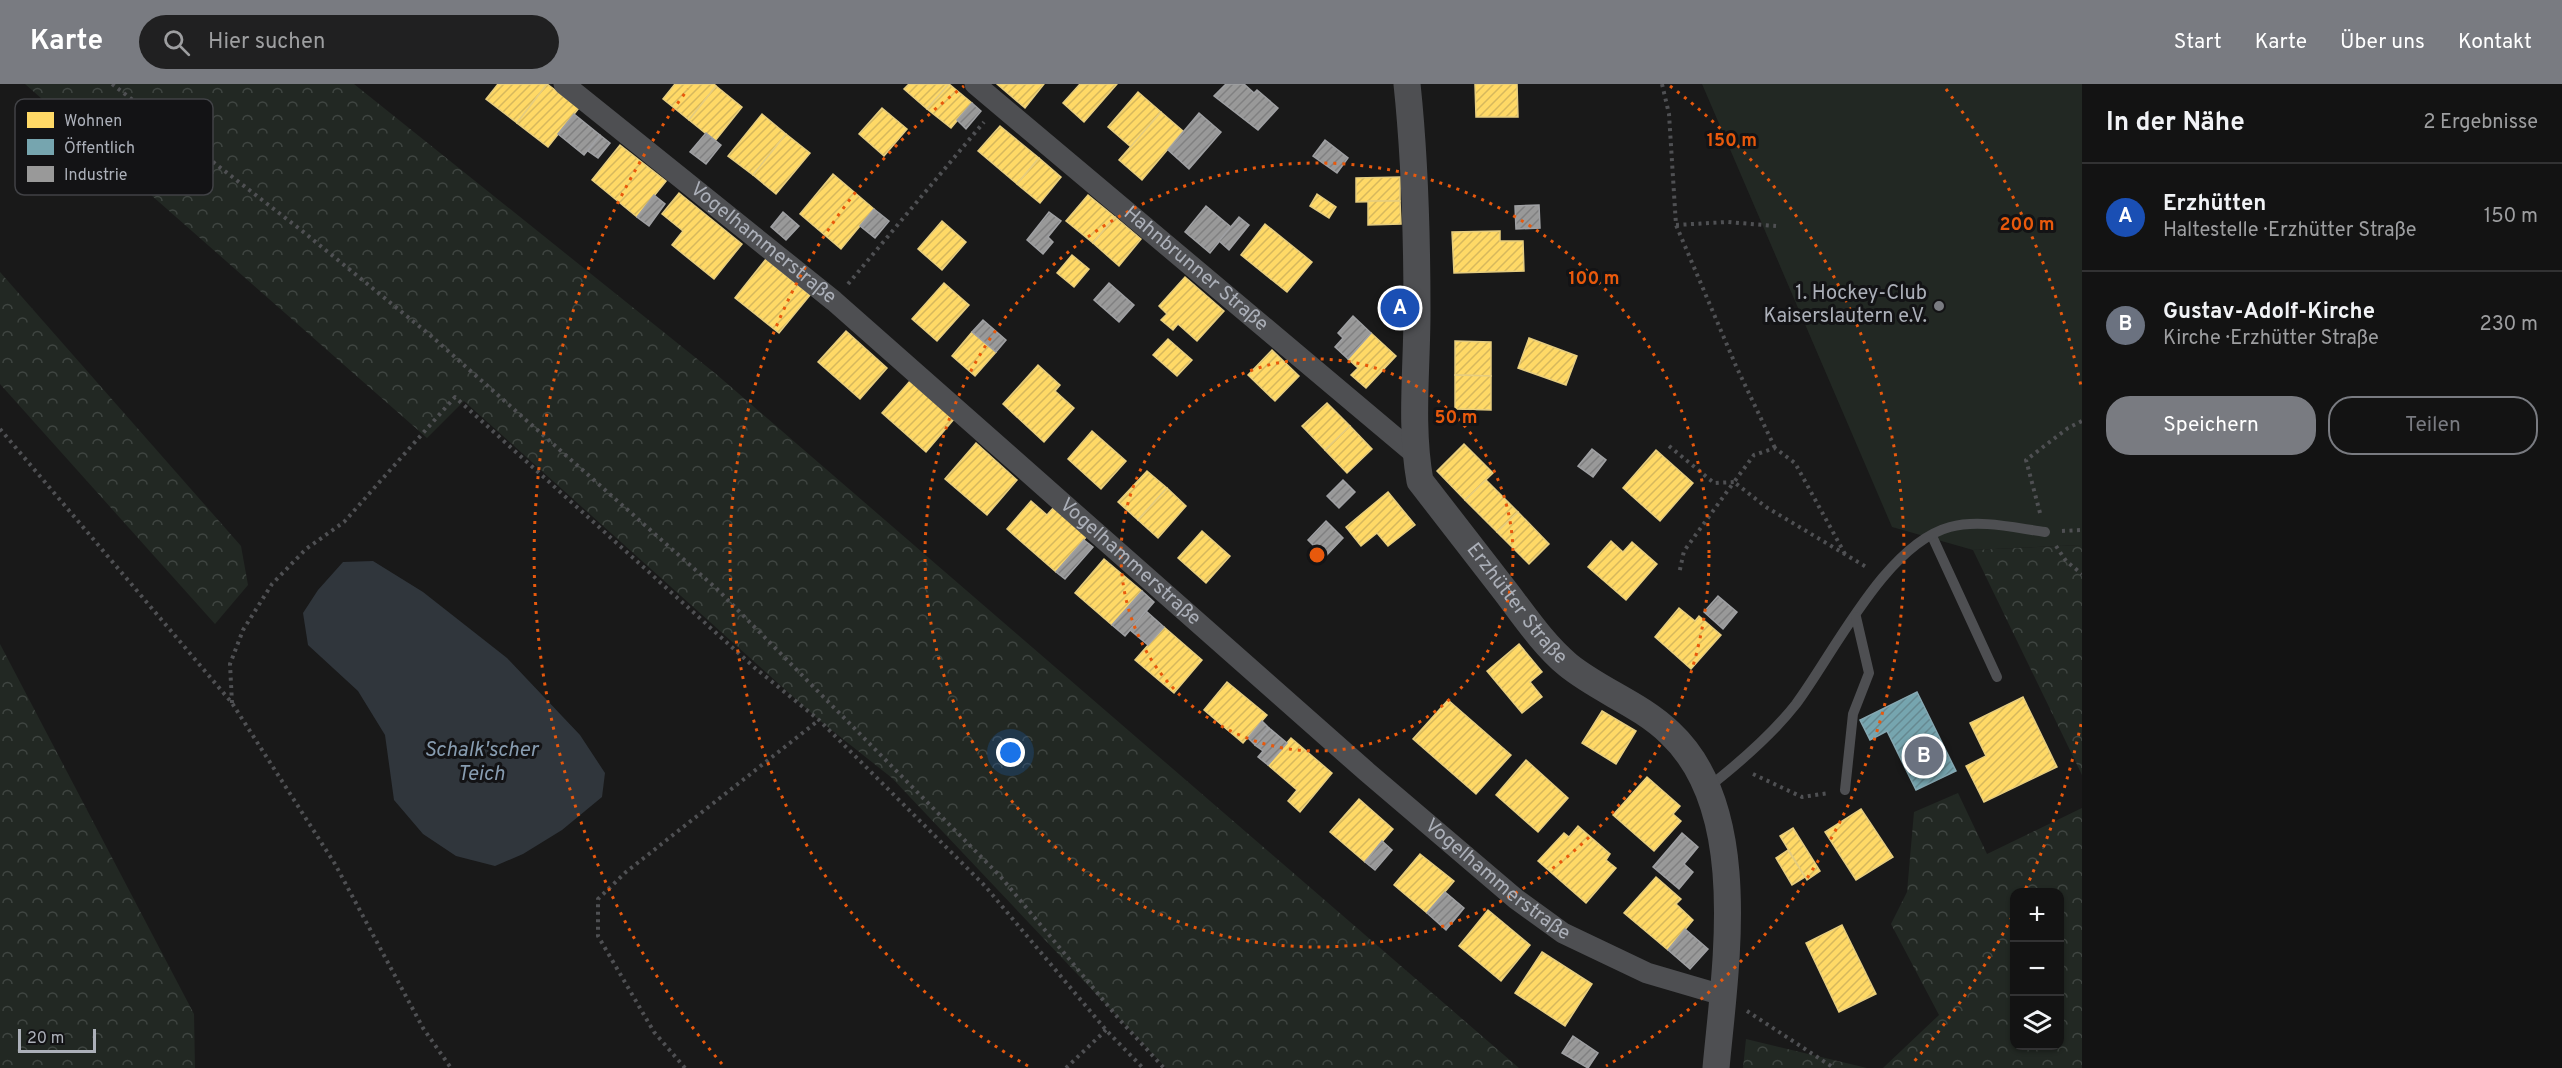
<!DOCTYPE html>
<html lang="de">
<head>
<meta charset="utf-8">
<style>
  :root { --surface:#131313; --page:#202021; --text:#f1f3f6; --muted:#9d9ea0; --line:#323233; --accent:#797b81 }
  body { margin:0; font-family:Overpass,sans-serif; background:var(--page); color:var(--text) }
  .controls { position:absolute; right:18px; bottom:18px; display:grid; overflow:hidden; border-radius:12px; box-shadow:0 2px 4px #0004 }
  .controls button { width:54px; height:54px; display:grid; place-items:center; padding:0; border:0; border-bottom:2px solid var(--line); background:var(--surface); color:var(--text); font:30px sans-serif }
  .scale { position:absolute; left:18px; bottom:15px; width:78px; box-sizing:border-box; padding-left:6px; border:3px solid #acb0b9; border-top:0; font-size:16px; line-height:21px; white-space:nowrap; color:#acb0b9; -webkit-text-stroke:4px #131315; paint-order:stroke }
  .you { position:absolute; left:1011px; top:669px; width:21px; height:21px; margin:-15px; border:4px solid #fff; border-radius:50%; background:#1a73e8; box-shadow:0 0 0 9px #1a73e833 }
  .badge { display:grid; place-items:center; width:39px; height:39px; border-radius:50%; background:var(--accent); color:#fff; font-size:20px; font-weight:700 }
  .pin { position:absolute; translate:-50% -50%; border:3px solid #fff; box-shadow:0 2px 6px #0006 }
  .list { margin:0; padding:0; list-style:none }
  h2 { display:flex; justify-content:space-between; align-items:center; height:78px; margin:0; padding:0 24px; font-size:26px }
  h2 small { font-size:20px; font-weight:400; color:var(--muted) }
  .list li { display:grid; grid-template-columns:39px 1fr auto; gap:18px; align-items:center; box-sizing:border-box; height:108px; padding:0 24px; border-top:2px solid var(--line) }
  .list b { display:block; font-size:22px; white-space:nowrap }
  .list p { margin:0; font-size:20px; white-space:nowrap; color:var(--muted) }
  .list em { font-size:20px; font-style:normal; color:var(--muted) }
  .actions { display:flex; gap:12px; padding:18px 24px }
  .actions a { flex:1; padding:14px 0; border:2px solid var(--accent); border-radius:24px; text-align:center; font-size:21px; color:var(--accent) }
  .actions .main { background:var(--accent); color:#fff }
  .icon { flex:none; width:33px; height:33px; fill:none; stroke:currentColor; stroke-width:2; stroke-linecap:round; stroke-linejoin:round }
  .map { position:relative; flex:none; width:2082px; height:984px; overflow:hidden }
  header { display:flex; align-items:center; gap:36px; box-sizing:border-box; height:84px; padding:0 30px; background:var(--accent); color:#fff }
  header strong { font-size:28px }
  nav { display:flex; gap:33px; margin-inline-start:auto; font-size:21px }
  .search { width:420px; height:54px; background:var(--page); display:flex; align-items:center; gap:15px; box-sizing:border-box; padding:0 21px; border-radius:33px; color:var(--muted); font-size:22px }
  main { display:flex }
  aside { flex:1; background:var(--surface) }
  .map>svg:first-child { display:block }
  .grass { fill:#222823 }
  .forest { fill:url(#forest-crowns); fill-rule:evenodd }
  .water { fill:#30363c }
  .homes { fill:url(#homes-hatch); stroke:#e6cd7f; stroke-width:1.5 }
  .public { fill:url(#public-hatch); stroke:#86a8b2; stroke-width:1.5 }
  .industry { fill:url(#industry-hatch); stroke:#9fa0a3; stroke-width:1.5 }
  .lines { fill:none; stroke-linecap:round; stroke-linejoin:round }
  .path { stroke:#4f5053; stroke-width:4; stroke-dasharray:3 4.5; stroke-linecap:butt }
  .service { stroke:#4e4f52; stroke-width:10 }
  .minor { stroke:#4e4f52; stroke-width:21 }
  .tertiary { stroke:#4e4f52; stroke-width:27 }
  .ring { fill:none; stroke:#e8590c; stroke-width:3; stroke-dasharray:3 6 }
  .poi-dot { fill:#797b81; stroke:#131315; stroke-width:2 }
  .labels { text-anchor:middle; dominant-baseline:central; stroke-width:6; stroke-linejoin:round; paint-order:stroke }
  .street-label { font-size:20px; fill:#acb0b9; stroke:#131315 }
  .poi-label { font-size:20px; fill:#acb0b9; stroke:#131315; text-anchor:end }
  .water-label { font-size:21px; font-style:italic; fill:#879cb0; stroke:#131315 }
  .key { fill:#131315; stroke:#414246; stroke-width:1.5 }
  .key-label { font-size:16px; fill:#acb0b9 }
  .centre { fill:#e8590c; stroke:#131315; stroke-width:3 }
  .ring-label { font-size:18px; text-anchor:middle; font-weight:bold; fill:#e8590c; stroke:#131315; stroke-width:6; stroke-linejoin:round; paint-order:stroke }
</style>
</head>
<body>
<header>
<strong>Karte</strong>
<div class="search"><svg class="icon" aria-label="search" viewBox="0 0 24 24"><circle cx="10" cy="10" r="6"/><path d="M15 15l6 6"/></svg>Hier suchen</div>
<nav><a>Start</a><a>Karte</a><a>Über uns</a><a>Kontakt</a></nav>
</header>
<main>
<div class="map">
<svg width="2082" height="984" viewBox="0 0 2082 984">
  <defs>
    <pattern id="forest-crowns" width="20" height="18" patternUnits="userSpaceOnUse" patternTransform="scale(1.5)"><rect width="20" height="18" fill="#222823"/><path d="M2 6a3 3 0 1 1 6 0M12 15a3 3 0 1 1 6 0" fill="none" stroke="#3f4541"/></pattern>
    <pattern id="homes-hatch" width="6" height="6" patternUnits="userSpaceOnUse" patternTransform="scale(1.5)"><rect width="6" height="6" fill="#ffd966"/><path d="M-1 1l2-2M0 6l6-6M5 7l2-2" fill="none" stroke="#d6b85d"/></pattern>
    <pattern id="public-hatch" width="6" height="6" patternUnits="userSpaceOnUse" patternTransform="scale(1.5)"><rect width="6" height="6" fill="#76a5af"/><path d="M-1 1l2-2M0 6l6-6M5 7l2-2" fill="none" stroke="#668991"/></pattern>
    <pattern id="industry-hatch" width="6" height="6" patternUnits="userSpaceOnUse" patternTransform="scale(1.5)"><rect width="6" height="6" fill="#999"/><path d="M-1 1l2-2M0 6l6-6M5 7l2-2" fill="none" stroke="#808081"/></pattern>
  </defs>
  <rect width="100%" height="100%" fill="#191919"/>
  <polygon class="grass" points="1702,0 2082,0 2082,461 1973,466 1892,443"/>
  <g class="forest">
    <polygon points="25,0 354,0 716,290 1519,984 1166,984 892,694 819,636 464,317 427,354"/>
    <polygon points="0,188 241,462 248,501 215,540 0,300"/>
    <polygon points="2082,461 2082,691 1973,466"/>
    <polygon points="0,560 194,930 195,984 0,984"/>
    <path d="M1958,709L1987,770L2082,724V984H1883L1939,931L1891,840L1907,808L1914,728ZM2014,808H2060V962H2014Z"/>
    <polygon points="1746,955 1867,984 1743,984"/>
  </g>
  <polygon class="water" points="373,477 423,508 507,574 580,651 605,689 602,713 562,746 523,770 495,782 456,772 423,750 394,716 385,651 358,607 308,561 303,529 318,506 343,478"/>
  <g class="homes">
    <polygon points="498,0 547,0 517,39 486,15"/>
    <polygon points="547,0 579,24 548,63 517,39"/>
    <polygon points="675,0 714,0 716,2 689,36 663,15"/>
    <polygon points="909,0 949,0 927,25 904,5"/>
    <polygon points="949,0 972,19 951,44 927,25"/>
    <polygon points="997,0 1044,0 1025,24"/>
    <polygon points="1080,0 1117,0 1084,38 1063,19"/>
    <polygon points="1475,0 1517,0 1518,33 1476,33"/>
    <polygon points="716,2 742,23 715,57 689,36"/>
    <polygon points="1138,8 1161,28 1131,63 1108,43"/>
    <polygon points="882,24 907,45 884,72 859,50"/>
    <polygon points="1161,28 1183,47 1142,96 1119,76"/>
    <polygon points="762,30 786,50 753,91 728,72"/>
    <polygon points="1000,42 1039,74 1017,100 978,67"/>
    <polygon points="786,50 810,69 776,110 753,91"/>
    <polygon points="620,61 666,97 637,133 592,96"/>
    <polygon points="1039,74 1061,93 1040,119 1017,100"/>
    <polygon points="833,90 874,125 841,165 800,130"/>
    <polygon points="1400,93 1400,117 1356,118 1356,94"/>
    <polygon points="679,109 742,160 714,195 672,161 683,147 662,130"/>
    <polygon points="1317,110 1336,123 1329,134 1310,122"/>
    <polygon points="1088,111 1115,133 1093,159 1066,137"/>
    <polygon points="1368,117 1400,117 1401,140 1368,141"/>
    <polygon points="1115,133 1141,155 1119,182 1093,159"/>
    <polygon points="942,137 966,158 942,186 918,165"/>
    <polygon points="1265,140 1312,178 1287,208 1241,171"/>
    <polygon points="1500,147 1500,157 1523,157 1524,187 1454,189 1452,148"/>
    <polygon points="1072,171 1089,185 1074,203 1057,189"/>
    <polygon points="766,175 810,211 779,249 735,214"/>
    <polygon points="1185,193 1224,227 1197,257 1178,240 1173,246 1161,236 1167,230 1159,222"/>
    <polygon points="944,199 969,221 937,257 912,235"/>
    <polygon points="846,247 887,284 860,315 818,278"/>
    <polygon points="972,248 996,268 975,292 952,272"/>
    <polygon points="1371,249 1396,272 1366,304 1351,291 1358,284 1348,275"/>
    <polygon points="1529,254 1577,272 1566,301 1518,284"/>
    <polygon points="1168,255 1192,276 1177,292 1153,271"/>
    <polygon points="1455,257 1491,258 1491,292 1455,291"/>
    <polygon points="1272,266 1299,292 1275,317 1248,291"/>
    <polygon points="1038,281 1060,301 1055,307 1074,324 1044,358 1003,320"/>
    <polygon points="1455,291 1491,292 1491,326 1455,325"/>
    <polygon points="910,297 954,335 926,368 882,329"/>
    <polygon points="1327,319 1350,342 1325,366 1302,342"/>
    <polygon points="1350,342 1372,365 1347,389 1325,366"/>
    <polygon points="1092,347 1126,377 1101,405 1068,375"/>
    <polygon points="976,359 1017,396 987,431 945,395"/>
    <polygon points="1464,360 1493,389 1465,416 1437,387"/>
    <polygon points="1656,366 1693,399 1660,437 1623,404"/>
    <polygon points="1147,387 1167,404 1138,436 1118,418"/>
    <polygon points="1486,396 1518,428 1497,448 1465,416"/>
    <polygon points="1167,404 1186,422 1158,454 1138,436"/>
    <polygon points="1388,408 1415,441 1388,462 1377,449 1361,462 1346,443"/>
    <polygon points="1031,417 1047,431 1054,423 1087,452 1056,488 1007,445"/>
    <polygon points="1518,428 1549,460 1529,480 1497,448"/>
    <polygon points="1202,447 1230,472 1206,499 1178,474"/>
    <polygon points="1611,457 1623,468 1632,458 1657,480 1626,516 1588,483"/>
    <polygon points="1104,475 1142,507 1112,541 1075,509"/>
    <polygon points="1679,524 1695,537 1699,532 1721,551 1691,585 1655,553"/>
    <polygon points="1164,543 1202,576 1174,609 1135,576"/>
    <polygon points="1519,560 1542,588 1530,598 1542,613 1522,629 1487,587"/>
    <polygon points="1227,598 1267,631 1243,659 1204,626"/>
    <polygon points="2023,613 2057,683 1984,718 1966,682 1986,672 1970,639"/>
    <polygon points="1448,616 1511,671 1476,710 1413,655"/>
    <polygon points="1602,627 1636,647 1616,680 1582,659"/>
    <polygon points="1291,654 1332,689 1300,728 1288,717 1297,706 1268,681"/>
    <polygon points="1526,676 1568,714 1538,748 1496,711"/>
    <polygon points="1647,693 1680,722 1673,730 1681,737 1654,767 1613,731"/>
    <polygon points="1359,715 1393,745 1365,778 1330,748"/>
    <polygon points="1861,725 1893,773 1856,796 1825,748"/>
    <polygon points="1578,742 1610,770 1606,776 1616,784 1586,819 1538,777 1564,749 1569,753"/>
    <polygon points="1793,744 1820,787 1807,796 1780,752"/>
    <polygon points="1788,766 1805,793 1792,801 1776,774"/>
    <polygon points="1420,770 1454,797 1427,829 1394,801"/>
    <polygon points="1656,793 1681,815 1676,820 1693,836 1668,866 1624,829"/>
    <polygon points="1488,826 1530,861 1501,897 1459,862"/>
    <polygon points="1842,841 1876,910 1839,928 1806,859"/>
    <polygon points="1542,868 1592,900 1565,942 1515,909"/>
  </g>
  <polygon class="public" points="1917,608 1956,687 1916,706 1887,647 1870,656 1860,636"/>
  <g class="industry">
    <polygon points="1226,0 1244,0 1254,9 1257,6 1278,24 1258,46 1214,12"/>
    <polygon points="972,19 981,27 966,45 957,36"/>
    <polygon points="1199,29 1221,48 1189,85 1168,66"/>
    <polygon points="574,30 600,51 584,71 558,50"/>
    <polygon points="706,49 721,61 706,80 690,68"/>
    <polygon points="600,51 610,59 598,74 588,67"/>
    <polygon points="1325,56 1348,74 1337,89 1313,72"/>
    <polygon points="654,111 665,120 649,142 637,133"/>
    <polygon points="1539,121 1540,144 1516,145 1515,122"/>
    <polygon points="1206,122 1231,143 1210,169 1185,148"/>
    <polygon points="874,125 889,137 875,154 860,142"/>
    <polygon points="783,128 799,142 786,156 771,143"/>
    <polygon points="1049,128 1061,137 1048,153 1053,158 1043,170 1027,156"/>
    <polygon points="1239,133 1249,141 1229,166 1219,157"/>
    <polygon points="1109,199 1134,221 1119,238 1094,216"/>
    <polygon points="1353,232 1371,249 1348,275 1335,263 1343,254 1338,249"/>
    <polygon points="983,236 1006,256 996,268 972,248"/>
    <polygon points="1592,365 1606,376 1593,393 1578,382"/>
    <polygon points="1343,396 1355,408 1339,424 1327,412"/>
    <polygon points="1326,437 1343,454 1325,473 1308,456"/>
    <polygon points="1084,456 1093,463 1065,495 1056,488"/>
    <polygon points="1142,507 1154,518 1125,552 1112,541"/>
    <polygon points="1718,512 1737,528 1723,545 1704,528"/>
    <polygon points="1146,527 1164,543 1148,561 1130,546"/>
    <polygon points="1262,637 1269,644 1255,661 1248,654"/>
    <polygon points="1269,644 1287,659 1268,681 1258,673 1263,667 1255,661"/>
    <polygon points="1682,749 1698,763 1684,780 1693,788 1679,805 1653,783"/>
    <polygon points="1382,757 1392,766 1375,786 1365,778"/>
    <polygon points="1445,808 1464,824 1446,846 1427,829"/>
    <polygon points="1685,845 1708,865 1690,885 1668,866"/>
    <polygon points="1573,952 1598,969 1588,984 1562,969"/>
  </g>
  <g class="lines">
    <g class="path">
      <polyline points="112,0 301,146 430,251 717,505 1000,792 1119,935 1164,984"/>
      <polyline points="1662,0 1669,30 1676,141 1736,282 1775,364"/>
      <polyline points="1676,141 1727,138 1776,142"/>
      <polyline points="848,200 984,38"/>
      <polyline points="0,345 232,619 335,780 423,944 451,984"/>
      <polyline points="1669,362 1714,399 1734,398 1684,467 1679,490"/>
      <polyline points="2040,429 2026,376 2068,344 2082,337"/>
      <polyline points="2062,447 2082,446"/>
      <polyline points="2056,462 2066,477 2082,490"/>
      <polyline points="1845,470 1795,379 1775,364 1754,371 1734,398 1766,423 1868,484"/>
      <polyline points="232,619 230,580 243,546 272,500 306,465 344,438 455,313 755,584 819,636 985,802 1106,946 1143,984"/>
      <polyline points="1753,690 1802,713 1829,709"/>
      <polyline points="1747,927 1834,984"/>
      <polyline points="685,984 654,948 598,852 598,815 626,788 819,636"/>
      <polyline points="1066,984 1106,946"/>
    </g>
    <g class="service">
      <polyline points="1932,452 1997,593"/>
      <path d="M1706,705C1738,680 1771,652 1796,620C1834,569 1886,460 1950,443C1980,435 2015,444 2045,448"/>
      <polyline points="1845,706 1853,630 1869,589 1856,533"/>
    </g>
    <g class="minor">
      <path id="s1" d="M564,0L834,217L1367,688L1516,815L1563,849L1647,889L1722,911"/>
      <path id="s2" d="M975,0L1415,370"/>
    </g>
    <path class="tertiary" id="s3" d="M1407,0C1415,75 1417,152 1417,228C1417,284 1410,342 1420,397C1449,434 1477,471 1506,508C1525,533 1544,561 1568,581C1600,607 1640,620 1670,649C1752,726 1725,884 1716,984"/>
  </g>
  <g class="ring">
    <circle cx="1317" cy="471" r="196"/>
    <circle cx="1317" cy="471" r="392"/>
    <path d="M1028 982A587 587 0 0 1 964 2M1670 2A587 587 0 0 1 1606 982"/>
    <path d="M2081 640A783 783 0 0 1 2024 808M2012 833A783 783 0 0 1 1912 980M722 980A783 783 0 0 1 688 5M1946 5A783 783 0 0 1 2081 302"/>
  </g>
  <circle class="poi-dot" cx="1939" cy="222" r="6"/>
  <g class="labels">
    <g class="street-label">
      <text stroke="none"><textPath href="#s1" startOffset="255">Vogelhammerstraße</textPath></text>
      <text stroke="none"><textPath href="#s2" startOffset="288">Hahnbrunner Straße</textPath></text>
      <text stroke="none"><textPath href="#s1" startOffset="741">Vogelhammerstraße</textPath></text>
      <text stroke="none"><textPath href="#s3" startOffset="554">Erzhütter Straße</textPath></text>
      <text stroke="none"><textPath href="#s1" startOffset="1227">Vogelhammerstraße</textPath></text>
    </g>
    <g class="poi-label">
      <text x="1927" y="210">1. Hockey-Club<tspan x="1927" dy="23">Kaiserslautern e.V.</tspan></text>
    </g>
    <g class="water-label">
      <text x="481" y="666">Schalk'scher<tspan x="481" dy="24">Teich</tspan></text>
    </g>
  </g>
  <rect x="15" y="15" width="198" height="96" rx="9" class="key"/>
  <rect x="27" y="28" width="27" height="16" fill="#ffd966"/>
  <rect x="27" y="55" width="27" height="16" fill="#76a5af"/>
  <rect x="27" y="82" width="27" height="16" fill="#999"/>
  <g class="key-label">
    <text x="64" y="42">Wohnen</text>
    <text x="64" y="69">Öffentlich</text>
    <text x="64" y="96">Industrie</text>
  </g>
  <circle cx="1317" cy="471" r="9" class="centre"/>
  <g class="ring-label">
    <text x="1732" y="62">150 m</text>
    <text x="2027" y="146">200 m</text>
    <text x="1594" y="200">100 m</text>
    <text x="1456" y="339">50 m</text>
  </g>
</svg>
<div class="controls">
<button>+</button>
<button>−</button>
<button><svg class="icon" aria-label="layers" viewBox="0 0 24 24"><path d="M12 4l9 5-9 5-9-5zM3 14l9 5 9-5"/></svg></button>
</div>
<div class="scale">20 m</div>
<div class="you"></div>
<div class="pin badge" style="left:1400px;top:224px;background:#1a4fb4">A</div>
<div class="pin badge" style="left:1924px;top:672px;background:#6b7280">B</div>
</div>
<aside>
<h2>In der Nähe<small>2 Ergebnisse</small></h2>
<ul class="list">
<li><span class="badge" style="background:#1a4fb4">A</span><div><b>Erzhütten</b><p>Haltestelle · Erzhütter Straße</p></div><em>150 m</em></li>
<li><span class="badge" style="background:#6b7280">B</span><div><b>Gustav-Adolf-Kirche</b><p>Kirche · Erzhütter Straße</p></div><em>230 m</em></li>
</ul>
<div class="actions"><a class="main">Speichern</a><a>Teilen</a></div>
</aside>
</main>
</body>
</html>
